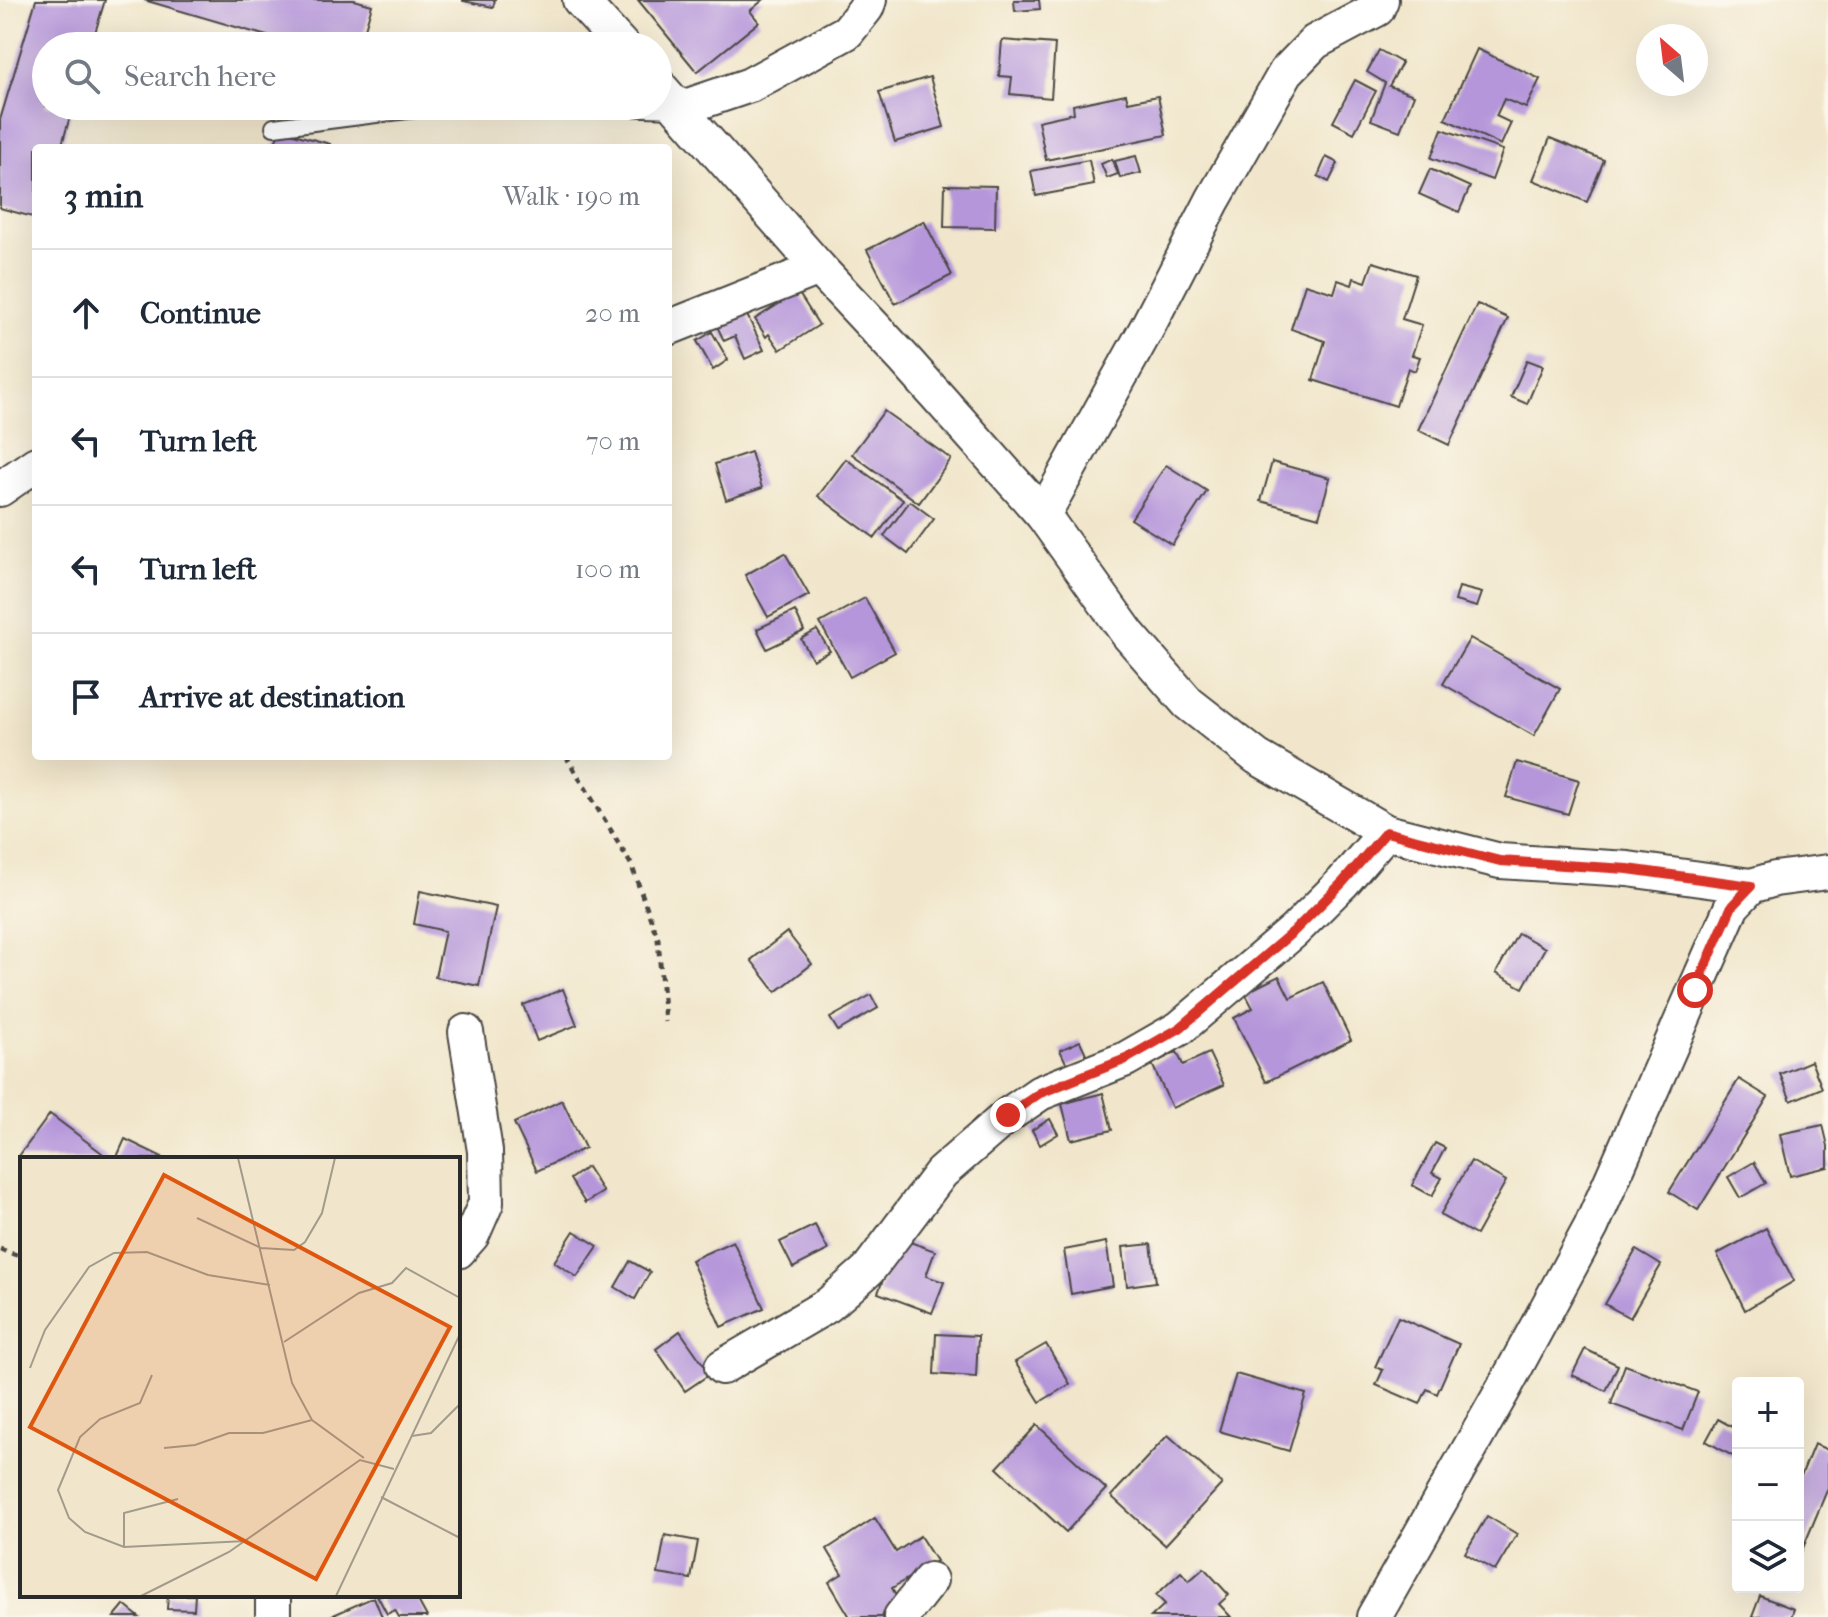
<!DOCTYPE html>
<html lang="en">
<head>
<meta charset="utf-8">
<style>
  :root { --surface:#fff; --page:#f2f2f3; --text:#1f2937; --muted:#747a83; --line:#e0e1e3 }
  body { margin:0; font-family:"IM FELL French Canon",serif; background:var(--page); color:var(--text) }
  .controls { position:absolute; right:24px; bottom:24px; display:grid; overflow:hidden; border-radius:8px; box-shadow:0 8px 32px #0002 }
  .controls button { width:72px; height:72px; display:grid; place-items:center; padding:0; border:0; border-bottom:2px solid var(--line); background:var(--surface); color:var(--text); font:40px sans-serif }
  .compass { position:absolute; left:1636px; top:24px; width:72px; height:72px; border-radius:50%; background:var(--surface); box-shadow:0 8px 32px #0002; rotate:332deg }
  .stop { position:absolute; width:24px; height:24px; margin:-18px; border:6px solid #d93025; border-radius:50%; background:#fff }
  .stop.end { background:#d93025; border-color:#fff; box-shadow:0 2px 8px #0008 }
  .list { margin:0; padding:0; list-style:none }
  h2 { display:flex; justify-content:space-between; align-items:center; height:104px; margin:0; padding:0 32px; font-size:34px }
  h2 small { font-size:26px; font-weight:400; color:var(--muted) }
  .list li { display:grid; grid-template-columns:52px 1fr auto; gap:24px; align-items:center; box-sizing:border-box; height:128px; padding:0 32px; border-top:2px solid var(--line) }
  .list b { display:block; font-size:30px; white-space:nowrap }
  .list em { font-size:26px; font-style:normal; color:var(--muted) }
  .icon { flex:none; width:44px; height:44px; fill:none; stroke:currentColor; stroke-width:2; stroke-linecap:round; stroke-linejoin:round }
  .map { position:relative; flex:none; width:1828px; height:1617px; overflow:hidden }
  .search { position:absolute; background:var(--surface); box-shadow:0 8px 32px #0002; left:32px; top:32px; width:640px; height:88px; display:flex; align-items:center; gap:20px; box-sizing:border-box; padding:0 28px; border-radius:44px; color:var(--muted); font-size:30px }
  .panel { position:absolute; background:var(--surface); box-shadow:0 8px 32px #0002; left:32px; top:144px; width:640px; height:616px; border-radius:8px }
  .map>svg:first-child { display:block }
  .building { fill:#b596da }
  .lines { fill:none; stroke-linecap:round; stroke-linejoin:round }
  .lane-casing { stroke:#494743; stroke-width:20 }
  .street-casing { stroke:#494743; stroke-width:38 }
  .path { stroke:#494743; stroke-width:5; stroke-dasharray:6 6; stroke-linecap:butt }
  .lane { stroke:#fff; stroke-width:16 }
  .street { stroke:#fff; stroke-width:34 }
  .route { stroke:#d93025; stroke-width:10 }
  .inset-road { fill:none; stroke:#a29b8b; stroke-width:2 }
  .view { fill:#df570e; fill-opacity:0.15; stroke:#df570e; stroke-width:4 }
  .inset-edge { fill:none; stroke:#2b2b2b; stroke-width:4 }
</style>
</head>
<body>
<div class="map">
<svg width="1828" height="1617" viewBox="0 0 1828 1617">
  <rect width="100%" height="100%" fill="#fbf7ec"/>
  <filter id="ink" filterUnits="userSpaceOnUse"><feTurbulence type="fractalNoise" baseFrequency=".0125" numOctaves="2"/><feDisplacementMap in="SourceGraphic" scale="16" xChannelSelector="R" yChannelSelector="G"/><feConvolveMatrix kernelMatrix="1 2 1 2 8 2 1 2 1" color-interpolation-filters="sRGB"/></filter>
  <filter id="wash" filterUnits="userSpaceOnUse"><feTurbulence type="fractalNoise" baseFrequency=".006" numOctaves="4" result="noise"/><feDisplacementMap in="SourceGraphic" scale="32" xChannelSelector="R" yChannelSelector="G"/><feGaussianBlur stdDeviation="1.8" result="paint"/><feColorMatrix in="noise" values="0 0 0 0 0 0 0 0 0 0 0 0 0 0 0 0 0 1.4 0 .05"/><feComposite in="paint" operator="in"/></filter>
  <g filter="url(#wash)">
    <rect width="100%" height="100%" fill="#f1e6cb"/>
    <g id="blocks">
      <g class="building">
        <polygon points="36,0 105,0 91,46 46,46 46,106 73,106 61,148 36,148 36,218 0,208 0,120"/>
        <polygon points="144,0 354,0 372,5 360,46 301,46"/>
        <polygon points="463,0 495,0 493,7 463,1"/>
        <polygon points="638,0 763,0 750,11 759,22 697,72"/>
        <polygon points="1014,0 1039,0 1040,9 1015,11"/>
        <polygon points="1002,40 1055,44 1051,98 1010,94 1012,77 999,76"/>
        <polygon points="1477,49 1540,79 1526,108 1504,99 1496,116 1511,123 1501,145 1445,119"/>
        <polygon points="1379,50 1402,63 1389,86 1414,95 1400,131 1371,120 1385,83 1367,72"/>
        <polygon points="930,77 944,127 895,142 879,92"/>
        <polygon points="1355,80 1376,91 1354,133 1333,122"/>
        <polygon points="1126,94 1128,102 1158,96 1166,135 1046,160 1038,121 1074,113 1073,105"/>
        <polygon points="1442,129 1503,150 1492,180 1431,158"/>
        <polygon points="279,130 330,144 329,148 274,148"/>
        <polygon points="1550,138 1604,160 1587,202 1533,180"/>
        <polygon points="1136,156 1141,173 1120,178 1115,161"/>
        <polygon points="1326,157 1338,163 1329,182 1318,176"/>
        <polygon points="1112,159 1118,174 1107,178 1101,164"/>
        <polygon points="1089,160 1094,185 1036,196 1031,171"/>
        <polygon points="1430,169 1470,187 1459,212 1419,194"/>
        <polygon points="945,185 996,186 995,228 944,227"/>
        <polygon points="924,221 952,275 895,304 867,250"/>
        <polygon points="1373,262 1416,275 1402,319 1422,325 1412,355 1420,357 1415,371 1408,368 1396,406 1313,380 1325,341 1291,329 1305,284 1334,293 1338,280 1352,285 1354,278 1366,282"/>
        <polygon points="798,292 819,325 780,350 769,334 766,337 755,319"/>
        <polygon points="1477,304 1508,318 1449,445 1418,430"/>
        <polygon points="745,311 764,350 745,359 735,336 724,341 716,324"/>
        <polygon points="712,332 728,360 713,370 697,341"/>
        <polygon points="1527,360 1543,366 1527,404 1511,397"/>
        <polygon points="884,411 951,459 919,503 852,454"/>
        <polygon points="751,452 762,488 726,500 715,464"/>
        <polygon points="846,459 903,500 875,538 818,496"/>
        <polygon points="1272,462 1330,478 1319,517 1261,501"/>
        <polygon points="1166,465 1207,491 1172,545 1131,519"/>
        <polygon points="910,501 934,519 908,554 884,536"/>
        <polygon points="785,553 809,595 768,617 745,575"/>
        <polygon points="1459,587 1482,593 1477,607 1455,601"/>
        <polygon points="865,598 895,652 850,677 820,623"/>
        <polygon points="795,611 804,631 767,649 757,629"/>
        <polygon points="817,630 830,651 813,660 801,639"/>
        <polygon points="1470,638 1560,689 1534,736 1443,684"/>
        <polygon points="1517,762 1579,780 1568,814 1506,797"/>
        <polygon points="420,891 496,907 479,986 435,977 445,931 414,924"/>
        <polygon points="787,932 812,964 776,992 751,960"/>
        <polygon points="1518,933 1545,948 1523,988 1496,973"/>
        <polygon points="1279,976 1290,998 1323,982 1351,1040 1266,1082 1234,1018 1253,1008 1245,993"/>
        <polygon points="563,989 577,1025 537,1041 523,1005"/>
        <polygon points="871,995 878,1008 838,1031 830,1018"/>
        <polygon points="1080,1041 1088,1058 1068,1067 1060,1050"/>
        <polygon points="1177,1052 1183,1065 1209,1053 1224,1085 1172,1108 1152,1064"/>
        <polygon points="1811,1061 1822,1088 1791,1101 1780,1074"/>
        <polygon points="1739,1079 1768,1097 1698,1210 1669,1192"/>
        <polygon points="1103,1093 1112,1130 1071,1140 1062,1104"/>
        <polygon points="562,1100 585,1148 537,1171 514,1123"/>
        <polygon points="50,1114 110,1159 23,1159 19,1156"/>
        <polygon points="1050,1119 1058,1134 1040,1145 1032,1130"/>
        <polygon points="1823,1125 1828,1146 1828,1167 1790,1176 1780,1134"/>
        <polygon points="125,1139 162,1157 161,1159 116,1159"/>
        <polygon points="1435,1143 1445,1148 1432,1173 1442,1178 1432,1196 1412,1185"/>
        <polygon points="1471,1161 1506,1181 1476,1235 1440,1215"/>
        <polygon points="1754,1162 1766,1183 1740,1198 1728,1177"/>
        <polygon points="587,1167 603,1192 585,1203 570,1179"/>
        <polygon points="815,1225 828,1250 793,1268 780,1242"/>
        <polygon points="1766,1228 1794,1281 1745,1310 1717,1254"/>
        <polygon points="574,1231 598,1246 577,1277 554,1262"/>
        <polygon points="899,1238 935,1251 926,1276 944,1282 932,1313 878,1293"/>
        <polygon points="733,1241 764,1308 721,1327 691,1260"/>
        <polygon points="1106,1242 1113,1286 1071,1294 1064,1250"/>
        <polygon points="1151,1244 1156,1282 1127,1286 1123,1247"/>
        <polygon points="1636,1250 1661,1265 1630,1318 1605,1304"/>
        <polygon points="630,1261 650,1272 635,1299 615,1287"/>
        <polygon points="1398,1317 1459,1344 1437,1394 1427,1389 1420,1404 1376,1385 1383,1370 1375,1367"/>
        <polygon points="680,1331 710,1374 685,1391 656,1349"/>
        <polygon points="936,1334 978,1336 976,1377 934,1374"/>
        <polygon points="1046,1344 1070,1384 1040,1402 1015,1362"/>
        <polygon points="1585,1349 1618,1365 1606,1391 1572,1375"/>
        <polygon points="1625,1365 1698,1392 1683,1430 1611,1404"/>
        <polygon points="1236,1374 1306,1394 1289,1451 1219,1431"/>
        <polygon points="1718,1419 1738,1430 1738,1459 1706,1441"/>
        <polygon points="1037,1425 1106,1489 1066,1532 997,1468"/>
        <polygon points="1168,1435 1222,1484 1165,1545 1111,1496"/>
        <polygon points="1814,1444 1828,1450 1828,1488 1798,1560 1798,1483"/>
        <polygon points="1487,1516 1517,1534 1495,1571 1465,1553"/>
        <polygon points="875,1518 896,1552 920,1536 936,1561 892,1588 901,1604 881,1617 850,1617 829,1582 842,1574 827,1549"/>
        <polygon points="665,1535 698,1541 691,1579 658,1574"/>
        <polygon points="1204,1568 1229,1595 1219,1604 1231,1617 1151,1617 1165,1604 1156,1595 1181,1572 1189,1581"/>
        <polygon points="168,1595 195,1595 194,1610 167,1609"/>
        <polygon points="377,1595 415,1595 427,1617 399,1617 395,1610 387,1614"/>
        <polygon points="1760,1596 1794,1609 1791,1617 1752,1617"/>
        <polygon points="374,1597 382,1617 329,1617"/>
        <polygon points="124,1605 139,1617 114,1617"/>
      </g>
    </g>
  </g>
  <g filter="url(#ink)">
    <use href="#blocks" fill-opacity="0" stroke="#494743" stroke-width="2"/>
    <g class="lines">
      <g class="lane-casing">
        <g id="lane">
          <polyline points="577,106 678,109"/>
          <polyline points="274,127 423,108 504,106"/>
        </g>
      </g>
      <g class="street-casing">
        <g id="street">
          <polyline points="580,0 622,46"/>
          <polyline points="658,85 819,268 905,360 1043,515 1128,634 1188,703 1257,757 1386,832 1500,861 1628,869 1751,886"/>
          <polyline points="679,109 750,85 847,32 866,8 869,0"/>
          <polyline points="668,328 819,268"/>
          <polyline points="0,489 36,464"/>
          <polyline points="1043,515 1148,326 1213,200 1286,72 1315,42 1377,9 1381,0"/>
          <polyline points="458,1251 472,1235 486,1203 485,1151 466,1032"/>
          <polyline points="722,1367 828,1305 868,1270 941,1173 1008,1115 1040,1093 1126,1059 1180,1028 1294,931 1343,882 1386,832"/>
          <polyline points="273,1617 273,1595"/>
          <polyline points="901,1617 930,1580"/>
          <polyline points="1374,1617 1503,1390 1591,1227 1732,906 1751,886 1775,879 1828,872"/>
        </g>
      </g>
      <g class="path">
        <polyline points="566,756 631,864 658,939 665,1022"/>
        <polyline points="0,1249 22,1257"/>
      </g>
      <use href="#lane" class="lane"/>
      <use href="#street" class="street"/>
    </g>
  </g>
  <g class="lines" filter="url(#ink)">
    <polyline class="route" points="1008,1115 1040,1093 1126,1059 1180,1028 1294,931 1343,882 1386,832 1500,861 1628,869 1751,886 1732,906 1695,990"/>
  </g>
  <g transform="translate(20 1157)">
    <rect width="440" height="440" fill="#f1e6cb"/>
    <path class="inset-road" d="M218,1L272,226L292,263L344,301M177,61L241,91L274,93L285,85L302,56L315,1M264,185L339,136L372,126L386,111L440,141M10,211L25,173L69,110L94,96L127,95L188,118L250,128M132,218L120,246L80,262L60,280L38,333L49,361L65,375L104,390L226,384M392,279L411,276L440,247M144,291L175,288L209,276H243L292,263M361,340L440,381M104,390V356L158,342M121,439L209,395L340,303L374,312M316,439L440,177"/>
    <path class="view" d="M144,18L430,170L296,422L10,270Z"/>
    <rect width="440" height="440" class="inset-edge"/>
  </g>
</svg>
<div class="controls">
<button>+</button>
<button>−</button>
<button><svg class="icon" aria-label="layers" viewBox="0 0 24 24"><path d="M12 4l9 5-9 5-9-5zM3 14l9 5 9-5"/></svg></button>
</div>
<svg class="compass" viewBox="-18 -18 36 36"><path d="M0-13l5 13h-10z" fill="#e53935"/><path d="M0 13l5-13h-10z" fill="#747a83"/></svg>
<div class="stop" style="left:1695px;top:990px"></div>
<div class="stop end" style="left:1008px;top:1115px"></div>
<div class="search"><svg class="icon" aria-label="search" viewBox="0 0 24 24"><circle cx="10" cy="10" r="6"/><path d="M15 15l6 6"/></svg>Search here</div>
<section class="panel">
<h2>3 min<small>Walk · 190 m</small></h2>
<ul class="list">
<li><svg class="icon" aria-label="ahead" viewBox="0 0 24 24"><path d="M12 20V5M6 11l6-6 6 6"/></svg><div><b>Continue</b></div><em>20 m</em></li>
<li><svg class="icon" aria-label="left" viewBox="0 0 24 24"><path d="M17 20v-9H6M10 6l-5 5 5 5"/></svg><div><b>Turn left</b></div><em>70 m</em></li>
<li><svg class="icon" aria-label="left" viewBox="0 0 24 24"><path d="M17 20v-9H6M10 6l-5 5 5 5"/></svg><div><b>Turn left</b></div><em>100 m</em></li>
<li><svg class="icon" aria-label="arrive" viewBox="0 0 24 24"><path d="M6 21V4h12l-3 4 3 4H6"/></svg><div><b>Arrive at destination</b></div></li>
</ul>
</section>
</div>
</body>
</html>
